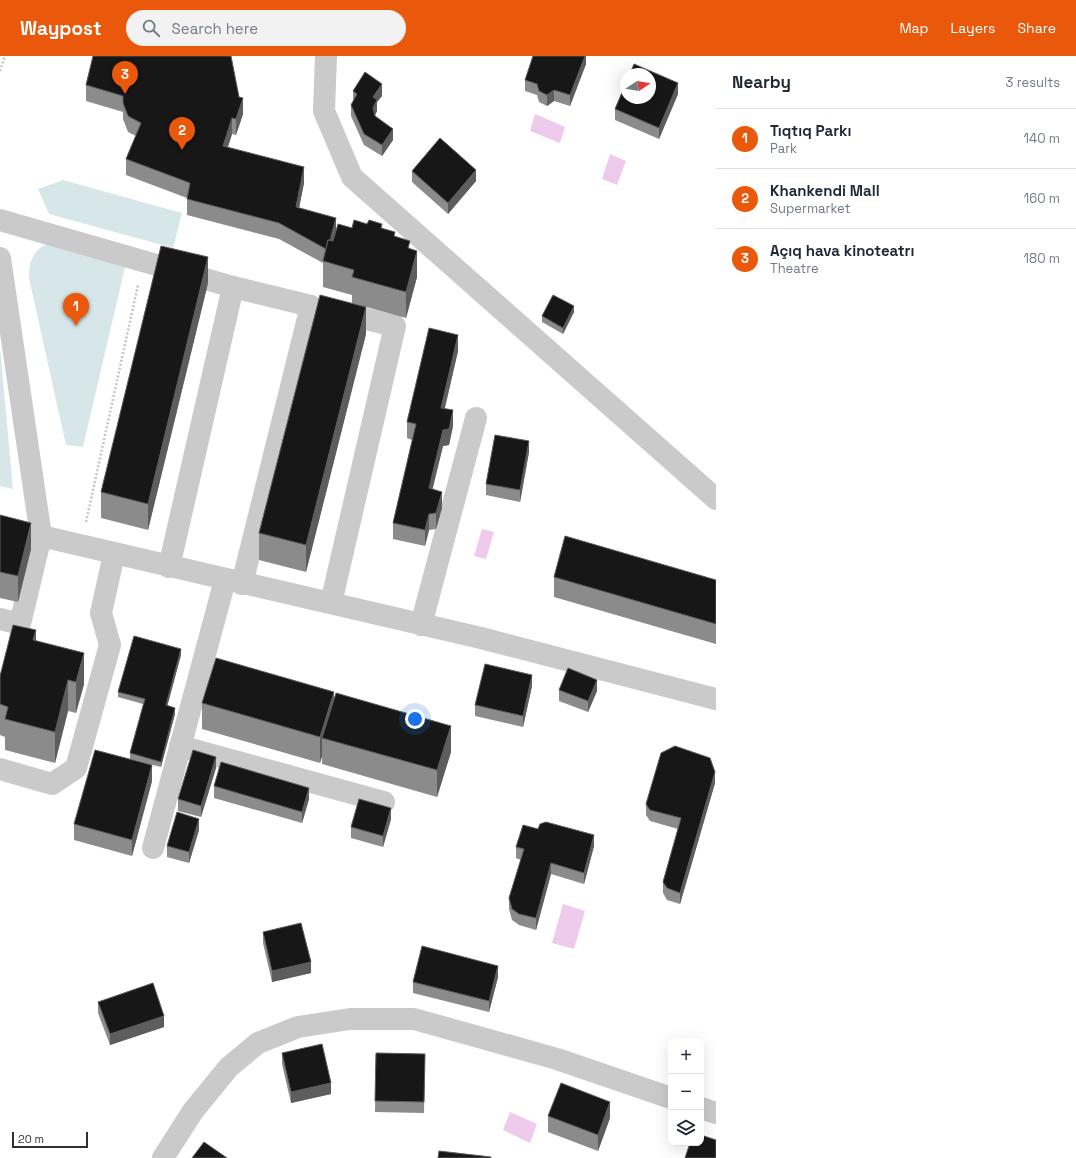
<!DOCTYPE html>
<html lang="en">
<head>
<meta charset="utf-8">
<style>
  :root { --surface:#fff; --page:#f2f2f3; --text:#1f2937; --muted:#747a83; --line:#e0e1e3; --accent:#ea580c }
  body { margin:0; font-family:"Space Grotesk",sans-serif; background:var(--page); color:var(--text) }
  .controls { position:absolute; right:12px; bottom:12px; display:grid; overflow:hidden; border-radius:8px; box-shadow:0 4px 16px #0002 }
  .controls button { width:36px; height:36px; display:grid; place-items:center; padding:0; border:0; border-bottom:1px solid var(--line); background:var(--surface); color:var(--text); font:20px sans-serif }
  .compass { position:absolute; left:620px; top:12px; width:36px; height:36px; border-radius:50%; background:var(--surface); box-shadow:0 4px 16px #0002; rotate:78deg }
  .scale { position:absolute; left:12px; bottom:10px; width:76px; box-sizing:border-box; padding-left:4px; border:2px solid #303030; border-top:0; font-size:11px; line-height:14px; white-space:nowrap; color:#303030; -webkit-text-stroke:3px #fff; paint-order:stroke }
  .you { position:absolute; left:415px; top:663px; width:14px; height:14px; margin:-10px; border:3px solid #fff; border-radius:50%; background:#1a73e8; box-shadow:0 0 0 6px #1a73e833 }
  .badge { display:grid; place-items:center; width:26px; height:26px; border-radius:50%; background:var(--accent); color:#fff; font-size:13px; font-weight:700 }
  .pin { position:absolute; translate:-50% -33px; filter:drop-shadow(0 1px 2px #0008) }
  .pin::after { content:''; position:absolute; top:21px; width:14px; height:12px; background:inherit; clip-path:polygon(0 0,100% 0,50% 100%) }
  .list { margin:0; padding:0; list-style:none }
  h2 { display:flex; justify-content:space-between; align-items:center; height:52px; margin:0; padding:0 16px; font-size:17px }
  h2 small { font-size:13px; font-weight:400; color:var(--muted) }
  .list li { display:grid; grid-template-columns:26px 1fr auto; gap:12px; align-items:center; box-sizing:border-box; height:60px; padding:0 16px; border-top:1px solid var(--line) }
  .list b { display:block; font-size:15px; white-space:nowrap }
  .list p { margin:0; font-size:13px; white-space:nowrap; color:var(--muted) }
  .list em { font-size:13px; font-style:normal; color:var(--muted) }
  .icon { flex:none; width:22px; height:22px; fill:none; stroke:currentColor; stroke-width:2; stroke-linecap:round; stroke-linejoin:round }
  .map { position:relative; flex:none; width:716px; height:1102px; overflow:hidden }
  header { display:flex; align-items:center; gap:24px; box-sizing:border-box; height:56px; padding:0 20px; background:var(--accent); color:#fff }
  header strong { font-size:19px }
  nav { display:flex; gap:22px; margin-inline-start:auto; font-size:14px }
  .search { width:280px; height:36px; background:var(--page); display:flex; align-items:center; gap:10px; box-sizing:border-box; padding:0 14px; border-radius:22px; color:var(--muted); font-size:15px }
  main { display:flex }
  aside { flex:1; background:var(--surface) }
  .map>svg:first-child { display:block }
  .green { fill:#d7e7e9 }
  .water { fill:#eecaed }
  .lines { fill:none; stroke-linecap:round; stroke-linejoin:round }
  .path { stroke:#c4c4c4; stroke-width:2.5; stroke-dasharray:2 2; stroke-linecap:butt }
  .minor { stroke:#cacaca; stroke-width:22 }
  .wall { fill:#8b8b8b }
  .shaded-wall { fill:#5d5d5d }
  .building { fill:#171717; stroke:#5d5d5d }
</style>
</head>
<body>
<header>
<strong>Waypost</strong>
<div class="search"><svg class="icon" aria-label="search" viewBox="0 0 24 24"><circle cx="10" cy="10" r="6"/><path d="M15 15l6 6"/></svg>Search here</div>
<nav><a>Map</a><a>Layers</a><a>Share</a></nav>
</header>
<main>
<div class="map">
<svg width="716" height="1102" viewBox="0 0 716 1102">
  <rect width="100%" height="100%" fill="#fff"/>
  <g class="green">
    <polygon points="63,124 182,157 173,192 49,158 38,133"/>
    <path d="M49,188L125,211L83,391L66,389L29,222C28,208 34,191 49,188Z"/>
    <polygon points="0,292 13,433 0,430"/>
  </g>
  <g class="water">
    <polygon points="535,58 565,71 560,87 530,75"/>
    <polygon points="610,98 626,105 617,129 602,123"/>
    <polygon points="482,473 494,476 486,503 474,500"/>
    <polygon points="563,848 585,855 574,893 552,887"/>
    <polygon points="510,1056 537,1068 530,1087 503,1074"/>
  </g>
  <g class="lines">
    <g class="path">
      <polyline points="0,15 5,0"/>
      <polyline points="86,466 138,229"/>
    </g>
    <g class="minor">
      <polyline points="326,0 324,55 352,121 716,443"/>
      <polyline points="0,164 233,231 311,250 242,528"/>
      <polyline points="0,202 41,480 481,582 716,643"/>
      <polyline points="169,511 233,231"/>
      <polyline points="331,547 395,270 337,256"/>
      <polyline points="0,563 20,568 41,480"/>
      <polyline points="421,569 476,362"/>
      <polyline points="180,690 384,746"/>
      <polyline points="0,713 52,728 76,712 110,589 101,557 114,498"/>
      <polyline points="153,792 225,524"/>
      <polyline points="701,1052 716,1057"/>
      <polyline points="163,1102 193,1055 229,1011 258,987 298,971 350,963 414,963 557,1003 671,1042"/>
    </g>
  </g>
  <g class="wall">
    <polygon points="586,0 586,8 570,50 554,45 547,50 539,46 537,39 525,35 525,24"/>
    <polygon points="86,29 239,41 243,58 236,79 232,78 228,91 304,127 299,152 336,176 352,172 382,172 395,181 410,192 417,221 406,262 352,247 352,239 323,231 323,207 279,183 187,159 187,142 126,119 126,103 136,80 128,76 123,63 123,56 86,45"/>
    <polygon points="353,35 382,40 377,46 377,55 375,59 393,84 382,100 364,89 351,60 351,49 353,46"/>
    <polygon points="678,38 659,83 615,64 615,53"/>
    <polygon points="412,115 476,125 448,158 412,126"/>
    <polygon points="208,227 148,474 101,462 101,436"/>
    <polygon points="574,256 563,278 542,266 542,260"/>
    <polygon points="366,278 306,516 259,504 259,477"/>
    <polygon points="458,295 445,352 453,370 449,389 443,390 432,433 442,452 436,473 429,474 425,490 393,483 393,467 412,384 407,382 407,366"/>
    <polygon points="529,396 520,446 486,439 486,428"/>
    <polygon points="0,459 31,493 18,546 0,542"/>
    <polygon points="554,521 716,524 716,588 554,541"/>
    <polygon points="36,584 84,628 76,657 68,655 55,707 5,694 5,681 0,679 0,620"/>
    <polygon points="181,599 167,650 175,658 161,711 130,703 130,697 143,648 118,641 118,636"/>
    <polygon points="532,630 523,671 475,660 475,649"/>
    <polygon points="559,634 597,635 588,656 559,645"/>
    <polygon points="334,645 451,696 437,741 322,708 322,700 320,707 202,673 202,647"/>
    <polygon points="216,712 201,761 178,755 178,743"/>
    <polygon points="152,725 132,800 74,784 74,768"/>
    <polygon points="715,727 680,848 667,844 663,837 663,826 678,773 650,765 646,759 646,748"/>
    <polygon points="214,730 309,743 302,767 214,742"/>
    <polygon points="391,763 383,791 351,782 351,771"/>
    <polygon points="199,774 189,807 167,801 167,790"/>
    <polygon points="594,790 584,828 551,818 536,874 519,869 512,864 509,853 509,842 521,804 516,802 516,791"/>
    <polygon points="263,876 311,917 272,926 263,887"/>
    <polygon points="498,921 489,956 413,937 413,926"/>
    <polygon points="98,946 164,971 110,989 98,957"/>
    <polygon points="282,997 331,1038 291,1047 282,1008"/>
    <polygon points="376,997 425,998 424,1057 375,1056"/>
    <polygon points="548,1060 610,1062 598,1095 548,1076"/>
  </g>
  <g class="shaded-wall">
    <polygon points="585,0 586,0 586,8 570,50 570,39"/>
    <polygon points="678,27 678,38 659,83 659,72"/>
    <polygon points="382,28 382,40 377,46 377,55 373,63 373,41"/>
    <polygon points="554,34 554,45 547,50 547,39"/>
    <polygon points="243,42 243,58 236,79 236,63"/>
    <polygon points="232,62 232,78 223,106 223,90"/>
    <polygon points="393,73 393,84 382,100 382,89"/>
    <polygon points="304,111 304,127 296,167 296,151"/>
    <polygon points="476,114 476,125 448,158 448,147"/>
    <polygon points="336,162 336,178 328,206 327,193"/>
    <polygon points="417,195 417,221 406,262 406,236"/>
    <polygon points="208,201 208,227 148,474 148,448"/>
    <polygon points="574,250 574,256 563,278 563,272"/>
    <polygon points="366,251 366,278 306,516 306,489"/>
    <polygon points="458,279 458,295 441,368 441,352"/>
    <polygon points="453,354 453,370 449,389 443,390 429,448 429,432 443,374"/>
    <polygon points="529,385 529,396 520,446 520,434"/>
    <polygon points="442,436 442,452 436,473 436,457"/>
    <polygon points="429,458 429,474 425,490 425,474"/>
    <polygon points="31,467 31,493 18,546 18,520"/>
    <polygon points="36,574 36,605 33,584"/>
    <polygon points="181,593 181,599 166,655 166,649"/>
    <polygon points="84,597 84,628 76,657 76,626"/>
    <polygon points="532,619 532,630 523,671 523,660"/>
    <polygon points="68,624 68,655 55,707 55,676"/>
    <polygon points="597,624 597,635 588,656 588,645"/>
    <polygon points="334,636 334,662 322,682 322,700 320,707 320,681"/>
    <polygon points="175,652 175,658 161,711 161,706"/>
    <polygon points="451,670 451,696 437,741 437,714"/>
    <polygon points="216,701 216,712 201,761 201,750"/>
    <polygon points="152,709 152,725 132,800 132,784"/>
    <polygon points="715,716 715,727 680,848 680,837"/>
    <polygon points="309,732 309,743 302,767 302,756"/>
    <polygon points="391,752 391,763 383,791 383,780"/>
    <polygon points="199,763 199,774 189,807 189,796"/>
    <polygon points="594,779 594,790 584,828 584,817"/>
    <polygon points="551,807 551,818 536,874 536,862"/>
    <polygon points="311,906 311,917 272,926 272,915"/>
    <polygon points="498,910 498,921 489,956 489,945"/>
    <polygon points="164,960 164,971 110,989 110,978"/>
    <polygon points="331,1027 331,1038 291,1047 291,1036"/>
    <polygon points="610,1046 610,1062 598,1095 598,1079"/>
  </g>
  <g class="building">
    <polygon points="93,0 231,0 239,41 243,42 236,63 232,62 223,90 304,111 296,151 336,162 330,184 328,184 326,193 279,167 187,143 190,127 126,103 141,67 128,60 123,47 123,40 86,29"/>
    <polygon points="533,0 585,0 570,39 554,34 547,39 539,35 537,28 525,24"/>
    <polygon points="634,8 678,27 659,72 615,53 626,27 626,42 650,42 650,18 630,18"/>
    <polygon points="365,16 382,28 373,41 377,44 373,52 375,60 393,73 382,89 364,78 351,49 357,38 353,35"/>
    <polygon points="440,82 476,114 448,147 412,115"/>
    <polygon points="354,164 367,168 369,164 382,168 381,172 395,176 394,180 410,185 408,192 417,195 406,236 352,221 354,214 323,205 328,184 333,185 338,168 352,172"/>
    <polygon points="161,190 208,201 148,448 101,436"/>
    <polygon points="320,239 366,251 306,489 259,477"/>
    <polygon points="553,239 574,250 563,272 542,260"/>
    <polygon points="429,272 458,279 441,352 453,354 449,373 443,374 429,432 442,436 436,457 429,458 425,474 393,467 416,368 407,366"/>
    <polygon points="495,379 529,385 520,434 486,428"/>
    <polygon points="0,459 31,467 18,520 0,516"/>
    <polygon points="565,480 716,524 716,568 554,521"/>
    <polygon points="13,569 36,574 33,584 84,597 76,626 68,624 55,676 5,663 8,651 0,648 0,620"/>
    <polygon points="134,580 181,593 166,649 175,652 161,706 130,697 145,643 118,636"/>
    <polygon points="216,602 334,636 320,681 202,647"/>
    <polygon points="485,608 532,619 523,660 475,649"/>
    <polygon points="568,612 597,624 588,645 559,634"/>
    <polygon points="336,637 451,670 437,714 322,682"/>
    <polygon points="675,690 710,702 715,716 680,837 667,832 663,826 681,762 650,754 646,748 661,697"/>
    <polygon points="95,694 152,709 132,784 74,768"/>
    <polygon points="193,694 216,701 201,750 178,743"/>
    <polygon points="221,706 309,732 302,756 214,730"/>
    <polygon points="359,743 391,752 383,780 351,771"/>
    <polygon points="177,756 199,763 189,796 167,790"/>
    <polygon points="546,766 594,779 584,817 551,807 536,862 519,858 512,853 509,842 524,793 516,791 523,769 538,773 540,768"/>
    <polygon points="301,867 311,906 272,915 263,876"/>
    <polygon points="422,890 498,910 489,945 413,926"/>
    <polygon points="153,927 164,960 110,978 98,946"/>
    <polygon points="322,988 331,1027 291,1036 282,997"/>
    <polygon points="376,997 425,998 424,1046 375,1045"/>
    <polygon points="561,1027 610,1046 598,1079 548,1060"/>
    <polygon points="701,1079 716,1084 716,1102 685,1102 690,1087 701,1087"/>
    <polygon points="204,1086 227,1102 192,1102"/>
    <polygon points="439,1095 491,1101 491,1102 438,1102"/>
  </g>
</svg>
<div class="controls">
<button>+</button>
<button>−</button>
<button><svg class="icon" aria-label="layers" viewBox="0 0 24 24"><path d="M12 4l9 5-9 5-9-5zM3 14l9 5 9-5"/></svg></button>
</div>
<svg class="compass" viewBox="-18 -18 36 36"><path d="M0-13l5 13h-10z" fill="#e53935"/><path d="M0 13l5-13h-10z" fill="#747a83"/></svg>
<div class="scale">20 m</div>
<div class="you"></div>
<div class="pin badge" style="left:76px;top:270px">1</div>
<div class="pin badge" style="left:182px;top:94px">2</div>
<div class="pin badge" style="left:125px;top:38px">3</div>
</div>
<aside>
<h2>Nearby<small>3 results</small></h2>
<ul class="list">
<li><span class="badge">1</span><div><b>Tıqtıq Parkı</b><p>Park</p></div><em>140 m</em></li>
<li><span class="badge">2</span><div><b>Khankendi Mall</b><p>Supermarket</p></div><em>160 m</em></li>
<li><span class="badge">3</span><div><b>Açıq hava kinoteatrı</b><p>Theatre</p></div><em>180 m</em></li>
</ul>
</aside>
</main>
</body>
</html>
